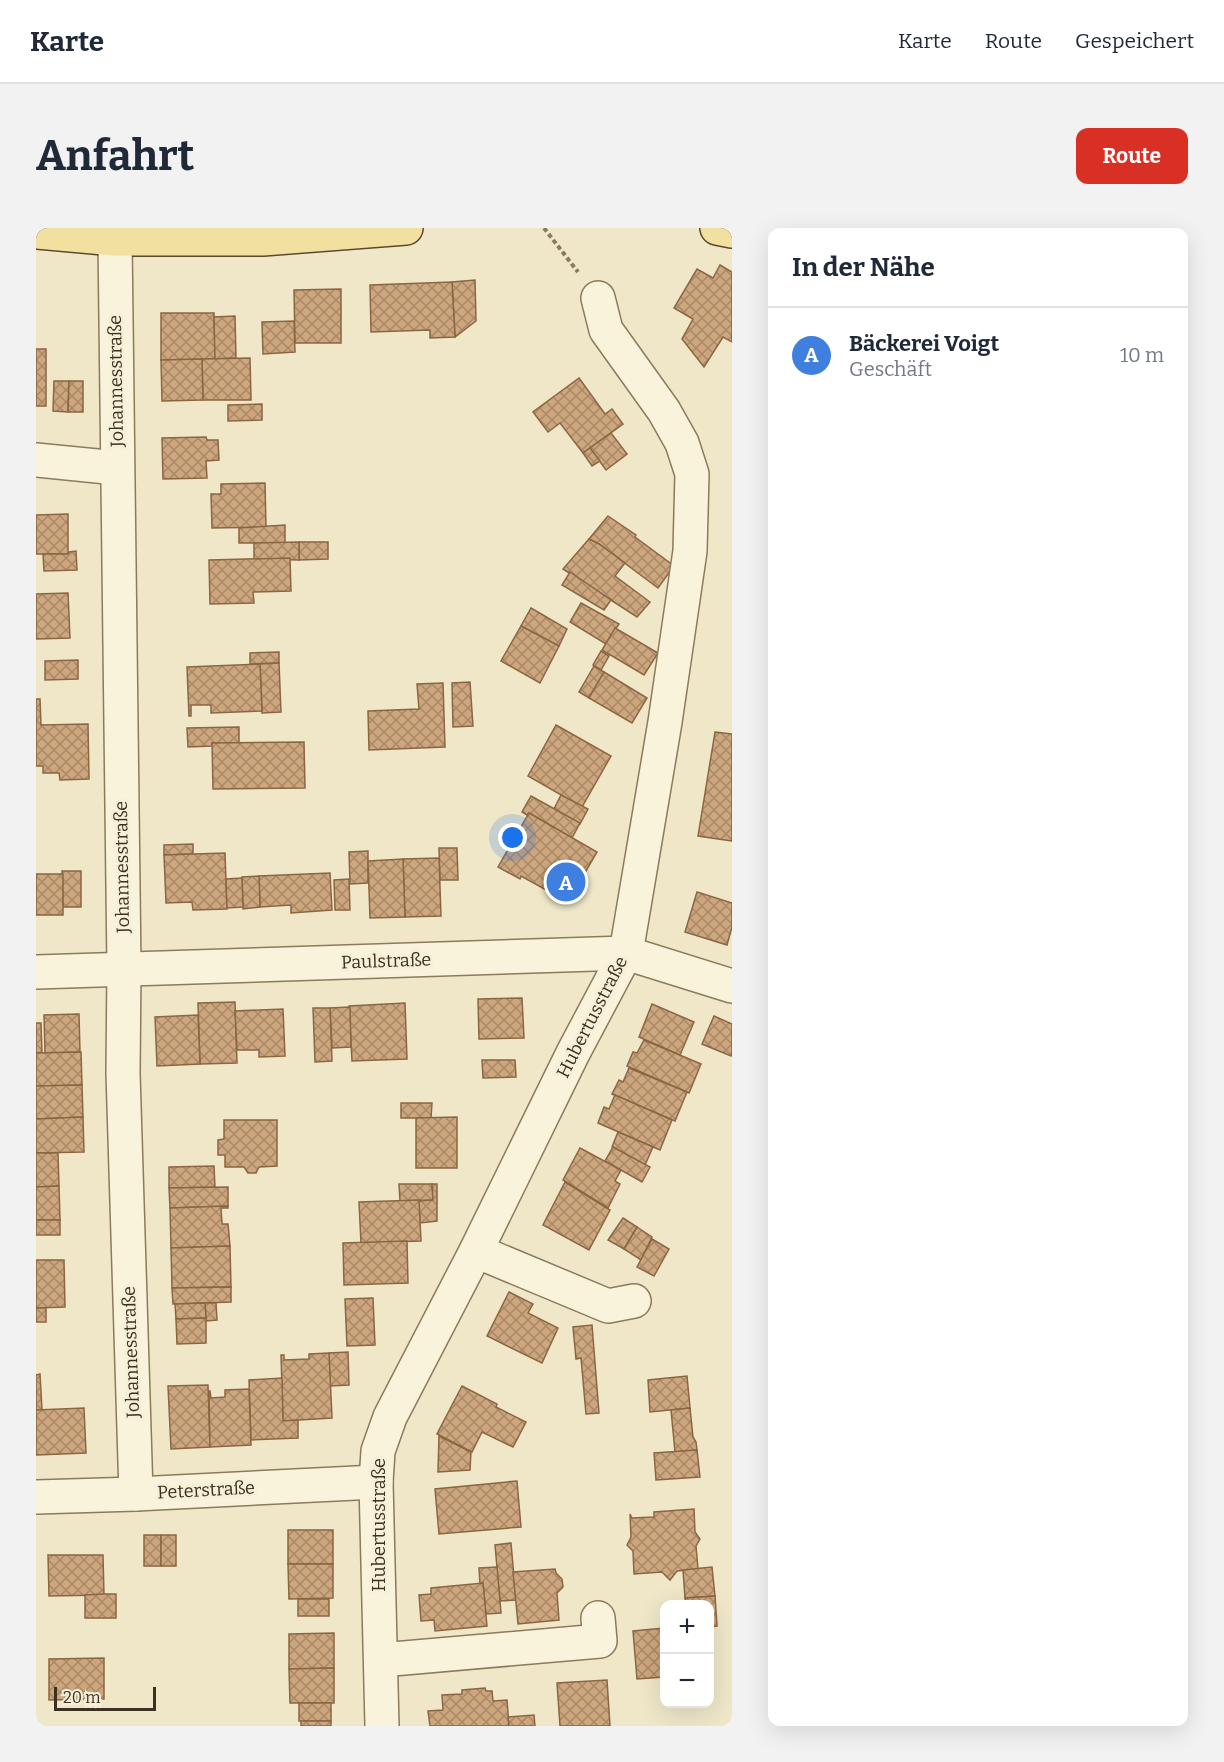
<!DOCTYPE html>
<html lang="de">
<head>
<meta charset="utf-8">
<style>
  :root { --surface:#fff; --page:#f2f2f3; --text:#1f2937; --muted:#747a83; --line:#e0e1e3; --accent:#d93025 }
  body { margin:0; font-family:Bitter,serif; background:var(--page); color:var(--text) }
  .controls { position:absolute; right:18px; bottom:18px; display:grid; overflow:hidden; border-radius:12px; box-shadow:0 6px 24px #0002 }
  .controls button { width:54px; height:54px; display:grid; place-items:center; padding:0; border:0; border-bottom:2px solid var(--line); background:var(--surface); color:var(--text); font:30px sans-serif }
  .scale { position:absolute; left:18px; bottom:15px; width:102px; box-sizing:border-box; padding-left:6px; border:3px solid #3c3020; border-top:0; font-size:16px; line-height:21px; white-space:nowrap; color:#3c3020; -webkit-text-stroke:4px #f6f0d8; paint-order:stroke }
  .you { position:absolute; left:477px; top:610px; width:21px; height:21px; margin:-15px; border:4px solid #fff; border-radius:50%; background:#1a73e8; box-shadow:0 0 0 9px #1a73e833 }
  .badge { display:grid; place-items:center; width:39px; height:39px; border-radius:50%; background:var(--accent); color:#fff; font-size:20px; font-weight:700 }
  .pin { position:absolute; translate:-50% -50%; border:3px solid #fff; box-shadow:0 2px 6px #0006 }
  .list { margin:0; padding:0; list-style:none }
  h2 { display:flex; justify-content:space-between; align-items:center; height:78px; margin:0; padding:0 24px; font-size:26px }
  h2 small { font-size:20px; font-weight:400; color:var(--muted) }
  .list li { display:grid; grid-template-columns:39px 1fr auto; gap:18px; align-items:center; box-sizing:border-box; height:96px; padding:0 24px; border-top:2px solid var(--line) }
  .list b { display:block; font-size:22px; white-space:nowrap }
  .list p { margin:0; font-size:20px; white-space:nowrap; color:var(--muted) }
  .list em { font-size:20px; font-style:normal; color:var(--muted) }
  .map { position:relative; flex:none; width:696px; height:1498px; overflow:hidden; border-radius:12px }
  header { display:flex; align-items:center; gap:36px; box-sizing:border-box; height:84px; padding:0 30px; background:var(--surface); border-bottom:2px solid var(--line) }
  header strong { font-size:28px }
  nav { display:flex; gap:33px; margin-inline-start:auto; font-size:21px }
  .intro { display:flex; align-items:center; justify-content:space-between; box-sizing:border-box; height:144px; padding:0 36px }
  h1 { margin:0; font-size:42px }
  .button { padding:15px 27px; border-radius:12px; background:var(--accent); color:#fff; font-size:21px; font-weight:700 }
  main { display:flex; gap:36px; padding:0 36px }
  aside { flex:1; background:var(--surface); border-radius:12px; box-shadow:0 6px 24px #0002 }
  .map>svg:first-child { display:block }
  .building { fill:url(#building-cross-hatch); stroke:#8b6642; stroke-width:1.5 }
  .lines { fill:none; stroke-linecap:round; stroke-linejoin:round }
  .minor-casing { stroke:#8c7a5c; stroke-width:36 }
  .major-casing { stroke:#5a4830; stroke-width:36 }
  .path { stroke:#8c7a5c; stroke-width:4; stroke-dasharray:4.5 3; stroke-linecap:butt }
  .minor { stroke:#f9f3dc; stroke-width:33 }
  .major { stroke:#f2e0a0; stroke-width:33 }
  .labels { text-anchor:middle; dominant-baseline:central; stroke-width:6; stroke-linejoin:round; paint-order:stroke }
  .street-label { font-size:18px; fill:#3c3020; stroke:#f6f0d8 }
</style>
</head>
<body>
<header>
<strong>Karte</strong>
<nav><a>Karte</a><a>Route</a><a>Gespeichert</a></nav>
</header>
<div class="intro"><h1>Anfahrt</h1><a class="button">Route</a></div>
<main>
<div class="map">
<svg width="696" height="1498" viewBox="0 0 696 1498">
  <defs>
    <pattern id="building-cross-hatch" width="8" height="8" patternUnits="userSpaceOnUse" patternTransform="scale(1.5)"><rect width="8" height="8" fill="#cea67e"/><path d="M0 0l8 8M0 8l8-8" fill="none" stroke="#a88867"/></pattern>
  </defs>
  <rect width="100%" height="100%" fill="#efe7c8"/>
  <g class="building">
    <polygon points="684,37 696,44 696,114 687,109 668,139 646,111 657,91 638,80 661,41 677,50"/>
    <polygon points="439,52 440,93 419,109 416,54"/>
    <polygon points="416,54 419,109 394,110 394,102 335,104 334,57"/>
    <polygon points="305,61 305,115 259,115 258,62"/>
    <polygon points="125,85 178,85 179,131 125,132"/>
    <polygon points="199,88 200,130 179,131 178,89"/>
    <polygon points="258,93 259,124 227,126 226,94"/>
    <rect x="0" y="121" width="10" height="57"/>
    <polygon points="214,130 215,172 167,172 166,131"/>
    <polygon points="166,131 167,172 126,173 125,132"/>
    <polygon points="543,150 569,186 576,181 587,196 547,225 524,195 512,204 497,184"/>
    <polygon points="18,153 33,153 32,184 17,183"/>
    <polygon points="33,153 47,153 47,184 32,184"/>
    <polygon points="226,176 226,192 192,193 192,177"/>
    <polygon points="575,205 591,226 570,242 554,220"/>
    <polygon points="170,209 171,212 182,212 183,232 170,233 171,250 127,251 126,210"/>
    <polygon points="554,220 564,233 556,238 547,225"/>
    <polygon points="229,255 230,299 176,300 175,266 185,266 185,256"/>
    <polygon points="32,286 32,326 0,326 0,287"/>
    <polygon points="572,288 600,307 599,309 638,338 622,360 563,316 553,311"/>
    <polygon points="249,297 249,315 203,315 203,300"/>
    <polygon points="553,311 563,316 589,335 579,348 614,374 601,389 527,341"/>
    <polygon points="263,314 292,314 292,331 263,332"/>
    <polygon points="263,314 263,332 218,331 218,315"/>
    <polygon points="40,323 41,342 8,343 7,326 32,326 33,324"/>
    <polygon points="254,330 255,363 217,364 218,375 174,376 173,332"/>
    <polygon points="534,344 575,372 568,382 526,357"/>
    <polygon points="32,365 34,410 0,411 0,366"/>
    <polygon points="545,375 583,396 570,416 534,394"/>
    <polygon points="495,380 531,401 523,418 485,398"/>
    <polygon points="485,398 523,418 504,455 465,433"/>
    <polygon points="579,400 622,425 608,447 566,422"/>
    <polygon points="565,423 573,428 565,442 557,437"/>
    <polygon points="243,424 243,435 214,436 214,425"/>
    <polygon points="42,432 42,451 9,452 9,433"/>
    <polygon points="243,435 245,484 226,485 224,436"/>
    <polygon points="224,436 226,483 175,485 175,477 155,477 155,488 153,488 151,439"/>
    <polygon points="558,438 568,444 553,470 543,464"/>
    <polygon points="568,444 611,470 596,495 553,470"/>
    <polygon points="434,454 437,498 417,499 416,455"/>
    <polygon points="407,455 409,519 333,522 332,483 383,481 381,456"/>
    <polygon points="0,471 4,471 5,497 52,496 53,551 24,552 23,545 7,545 7,538 0,538"/>
    <polygon points="520,497 575,528 546,579 492,548"/>
    <polygon points="203,499 203,515 176,515 176,518 152,519 151,500"/>
    <polygon points="679,504 696,506 696,613 662,608"/>
    <polygon points="268,514 269,560 177,561 176,515"/>
    <polygon points="525,567 552,581 544,596 518,581"/>
    <polygon points="495,568 544,595 536,610 493,585 491,587 486,584"/>
    <polygon points="493,585 561,624 532,674 485,648 484,651 462,639"/>
    <polygon points="157,616 157,626 128,627 128,617"/>
    <polygon points="403,620 421,620 422,652 404,652"/>
    <polygon points="332,623 332,655 314,656 313,624"/>
    <polygon points="189,625 191,681 157,682 156,674 130,675 128,627"/>
    <polygon points="403,630 405,688 369,689 367,631"/>
    <polygon points="367,631 369,689 334,690 332,633"/>
    <polygon points="26,643 45,643 45,679 27,679"/>
    <polygon points="294,645 296,682 255,685 255,677 224,679 223,648"/>
    <rect x="0" y="646" width="27" height="41"/>
    <polygon points="223,648 224,679 207,681 206,649"/>
    <polygon points="206,650 207,679 191,680 190,651"/>
    <polygon points="313,651 314,682 299,682 298,652"/>
    <polygon points="661,664 696,675 696,699 691,717 649,704"/>
    <polygon points="486,770 488,810 443,811 442,771"/>
    <polygon points="199,774 201,835 164,836 162,775"/>
    <polygon points="369,775 371,831 316,833 313,778"/>
    <polygon points="616,776 658,794 644,827 603,809"/>
    <polygon points="314,779 315,819 296,820 294,780"/>
    <polygon points="277,780 294,780 296,833 279,834"/>
    <polygon points="247,781 249,828 223,829 223,822 201,822 199,783"/>
    <polygon points="43,786 44,824 9,825 8,787"/>
    <polygon points="162,787 164,836 121,838 119,789"/>
    <polygon points="678,788 696,796 696,824 695,828 666,816"/>
    <polygon points="0,795 5,795 6,825 0,825"/>
    <polygon points="608,812 665,836 653,865 591,838 597,824 601,825"/>
    <polygon points="45,824 46,857 0,858 0,825"/>
    <polygon points="446,832 479,832 480,849 447,850"/>
    <polygon points="593,840 651,864 639,893 576,866 583,852 587,854"/>
    <polygon points="46,857 47,889 0,891 0,858"/>
    <polygon points="579,867 636,892 624,922 562,895 568,879 573,881"/>
    <polygon points="365,875 396,875 395,890 365,890"/>
    <polygon points="47,889 48,924 0,925 0,891"/>
    <polygon points="421,889 421,940 380,940 380,890"/>
    <polygon points="188,892 241,892 241,938 223,939 220,945 212,945 208,939 189,939 189,927 182,927 182,912 188,911"/>
    <polygon points="582,904 617,919 609,937 576,919"/>
    <polygon points="577,919 614,939 606,954 569,933"/>
    <polygon points="544,920 585,942 579,953 584,956 572,980 527,952"/>
    <polygon points="0,925 22,925 23,958 0,959"/>
    <polygon points="178,938 179,959 133,960 133,939"/>
    <polygon points="529,954 574,982 553,1022 507,997"/>
    <polygon points="363,956 396,956 397,972 364,973"/>
    <polygon points="396,956 401,956 401,993 384,995 383,973 397,972"/>
    <polygon points="23,958 24,992 0,992 0,959"/>
    <polygon points="192,959 192,978 134,980 133,960"/>
    <polygon points="383,972 385,1013 325,1015 323,974"/>
    <polygon points="192,978 192,980 185,980 186,996 192,996 194,1018 135,1020 134,980"/>
    <polygon points="587,990 601,999 588,1021 572,1012"/>
    <rect x="0" y="992" width="24" height="15"/>
    <polygon points="601,999 616,1009 605,1032 588,1021"/>
    <polygon points="616,1011 633,1021 618,1048 601,1039"/>
    <polygon points="371,1013 372,1055 308,1057 307,1015"/>
    <polygon points="194,1018 195,1059 136,1060 135,1020"/>
    <polygon points="0,1032 28,1032 29,1079 0,1080"/>
    <polygon points="195,1059 195,1074 137,1076 136,1060"/>
    <polygon points="473,1064 497,1076 492,1085 522,1100 506,1135 451,1108"/>
    <polygon points="337,1070 339,1117 311,1118 309,1071"/>
    <polygon points="169,1075 180,1075 181,1092 170,1093"/>
    <polygon points="169,1075 170,1090 140,1091 139,1076"/>
    <rect x="0" y="1080" width="10" height="14"/>
    <polygon points="170,1090 170,1115 141,1116 140,1091"/>
    <polygon points="556,1097 563,1185 550,1186 545,1130 540,1131 537,1099"/>
    <polygon points="312,1124 313,1157 294,1158 293,1125"/>
    <polygon points="293,1125 296,1190 247,1193 245,1127 248,1127 248,1132 273,1131 273,1126"/>
    <polygon points="4,1146 6,1182 0,1182 0,1147"/>
    <polygon points="651,1148 654,1180 614,1184 612,1152"/>
    <polygon points="246,1150 247,1193 262,1192 262,1210 215,1212 213,1152"/>
    <polygon points="172,1157 174,1219 135,1221 132,1158"/>
    <polygon points="426,1158 461,1176 460,1179 490,1194 477,1219 446,1204 436,1224 401,1206"/>
    <polygon points="213,1161 215,1217 174,1219 173,1163 174,1163 175,1170 189,1169 189,1162"/>
    <polygon points="48,1180 50,1225 0,1227 0,1182"/>
    <polygon points="654,1180 657,1209 660,1214 661,1222 639,1224 635,1182"/>
    <polygon points="403,1208 435,1224 434,1242 402,1244"/>
    <polygon points="661,1222 664,1249 620,1252 618,1225"/>
    <polygon points="481,1253 485,1299 403,1306 399,1261"/>
    <polygon points="658,1281 659,1304 664,1311 660,1318 662,1341 641,1343 634,1352 626,1344 598,1346 597,1323 591,1317 595,1309 594,1286 596,1290 618,1289 618,1284"/>
    <rect x="252" y="1302" width="45" height="34"/>
    <rect x="108" y="1307" width="17" height="31"/>
    <rect x="125" y="1307" width="15" height="31"/>
    <polygon points="475,1315 480,1372 464,1373 459,1317"/>
    <polygon points="12,1327 67,1327 68,1367 13,1368"/>
    <polygon points="252,1336 297,1336 297,1370 253,1371"/>
    <polygon points="461,1339 465,1385 450,1386 447,1355 444,1356 443,1340"/>
    <polygon points="676,1339 679,1368 649,1370 647,1342"/>
    <polygon points="519,1341 520,1345 526,1351 527,1359 521,1365 523,1392 482,1396 477,1344"/>
    <polygon points="447,1355 451,1398 399,1403 398,1392 385,1393 383,1367 395,1366 395,1360"/>
    <polygon points="68,1366 80,1366 80,1390 49,1390 49,1367"/>
    <polygon points="679,1368 681,1398 674,1399 674,1376 650,1376 649,1370"/>
    <rect x="262" y="1371" width="31" height="17"/>
    <polygon points="628,1400 628,1449 601,1451 597,1403"/>
    <polygon points="298,1405 298,1440 253,1441 253,1406"/>
    <polygon points="68,1430 68,1471 13,1472 13,1431"/>
    <polygon points="298,1440 298,1475 254,1475 253,1441"/>
    <polygon points="571,1452 574,1498 524,1498 521,1455"/>
    <polygon points="449,1460 450,1463 456,1463 457,1473 471,1472 473,1498 394,1498 392,1483 407,1482 406,1467 426,1466 426,1462"/>
    <rect x="263" y="1475" width="32" height="18"/>
    <polygon points="498,1487 499,1498 473,1498 472,1489"/>
    <rect x="265" y="1493" width="30" height="5"/>
  </g>
  <g class="lines">
    <g class="minor-casing">
      <g id="minor">
        <polyline points="79,11 88,740 87,845 100,1266"/>
        <polyline points="0,232 81,240"/>
        <polyline points="0,744 590,725 696,758"/>
        <polyline points="440,1023 572,1078 598,1073"/>
        <polyline points="0,1269 100,1266 340,1254"/>
        <polyline points="345,1432 564,1413 562,1390"/>
        <polyline points="346,1498 340,1254 342,1223 354,1189 440,1023 537,825 590,725 629,494 654,323 656,246 646,215 628,183 570,102 562,70"/>
      </g>
    </g>
    <g class="major-casing">
      <g id="major">
        <polyline points="681,0 696,3"/>
        <polyline points="0,4 79,11 227,11 370,0"/>
      </g>
    </g>
    <polyline class="path" points="508,0 542,44"/>
    <use href="#minor" class="minor"/>
    <use href="#major" class="major"/>
  </g>
  <g class="labels">
    <g class="street-label">
      <text transform="translate(80 153) rotate(-91)">Johannesstraße</text>
      <text transform="translate(86 639) rotate(-91)">Johannesstraße</text>
      <text transform="translate(350 733) rotate(-2)">Paulstraße</text>
      <text transform="translate(556 789) rotate(-63)">Hubertusstraße</text>
      <text transform="translate(95 1124) rotate(-92)">Johannesstraße</text>
      <text transform="translate(170 1262) rotate(-3)">Peterstraße</text>
      <text transform="translate(343 1297) rotate(-90)">Hubertusstraße</text>
    </g>
  </g>
</svg>
<div class="controls">
<button>+</button>
<button>−</button>
</div>
<div class="scale">20 m</div>
<div class="you"></div>
<div class="pin badge" style="left:530px;top:654px;background:#3f7fe0">A</div>
</div>
<aside>
<h2>In der Nähe<small></small></h2>
<ul class="list">
<li><span class="badge" style="background:#3f7fe0">A</span><div><b>Bäckerei Voigt</b><p>Geschäft</p></div><em>10 m</em></li>
</ul>
</aside>
</main>
</body>
</html>
